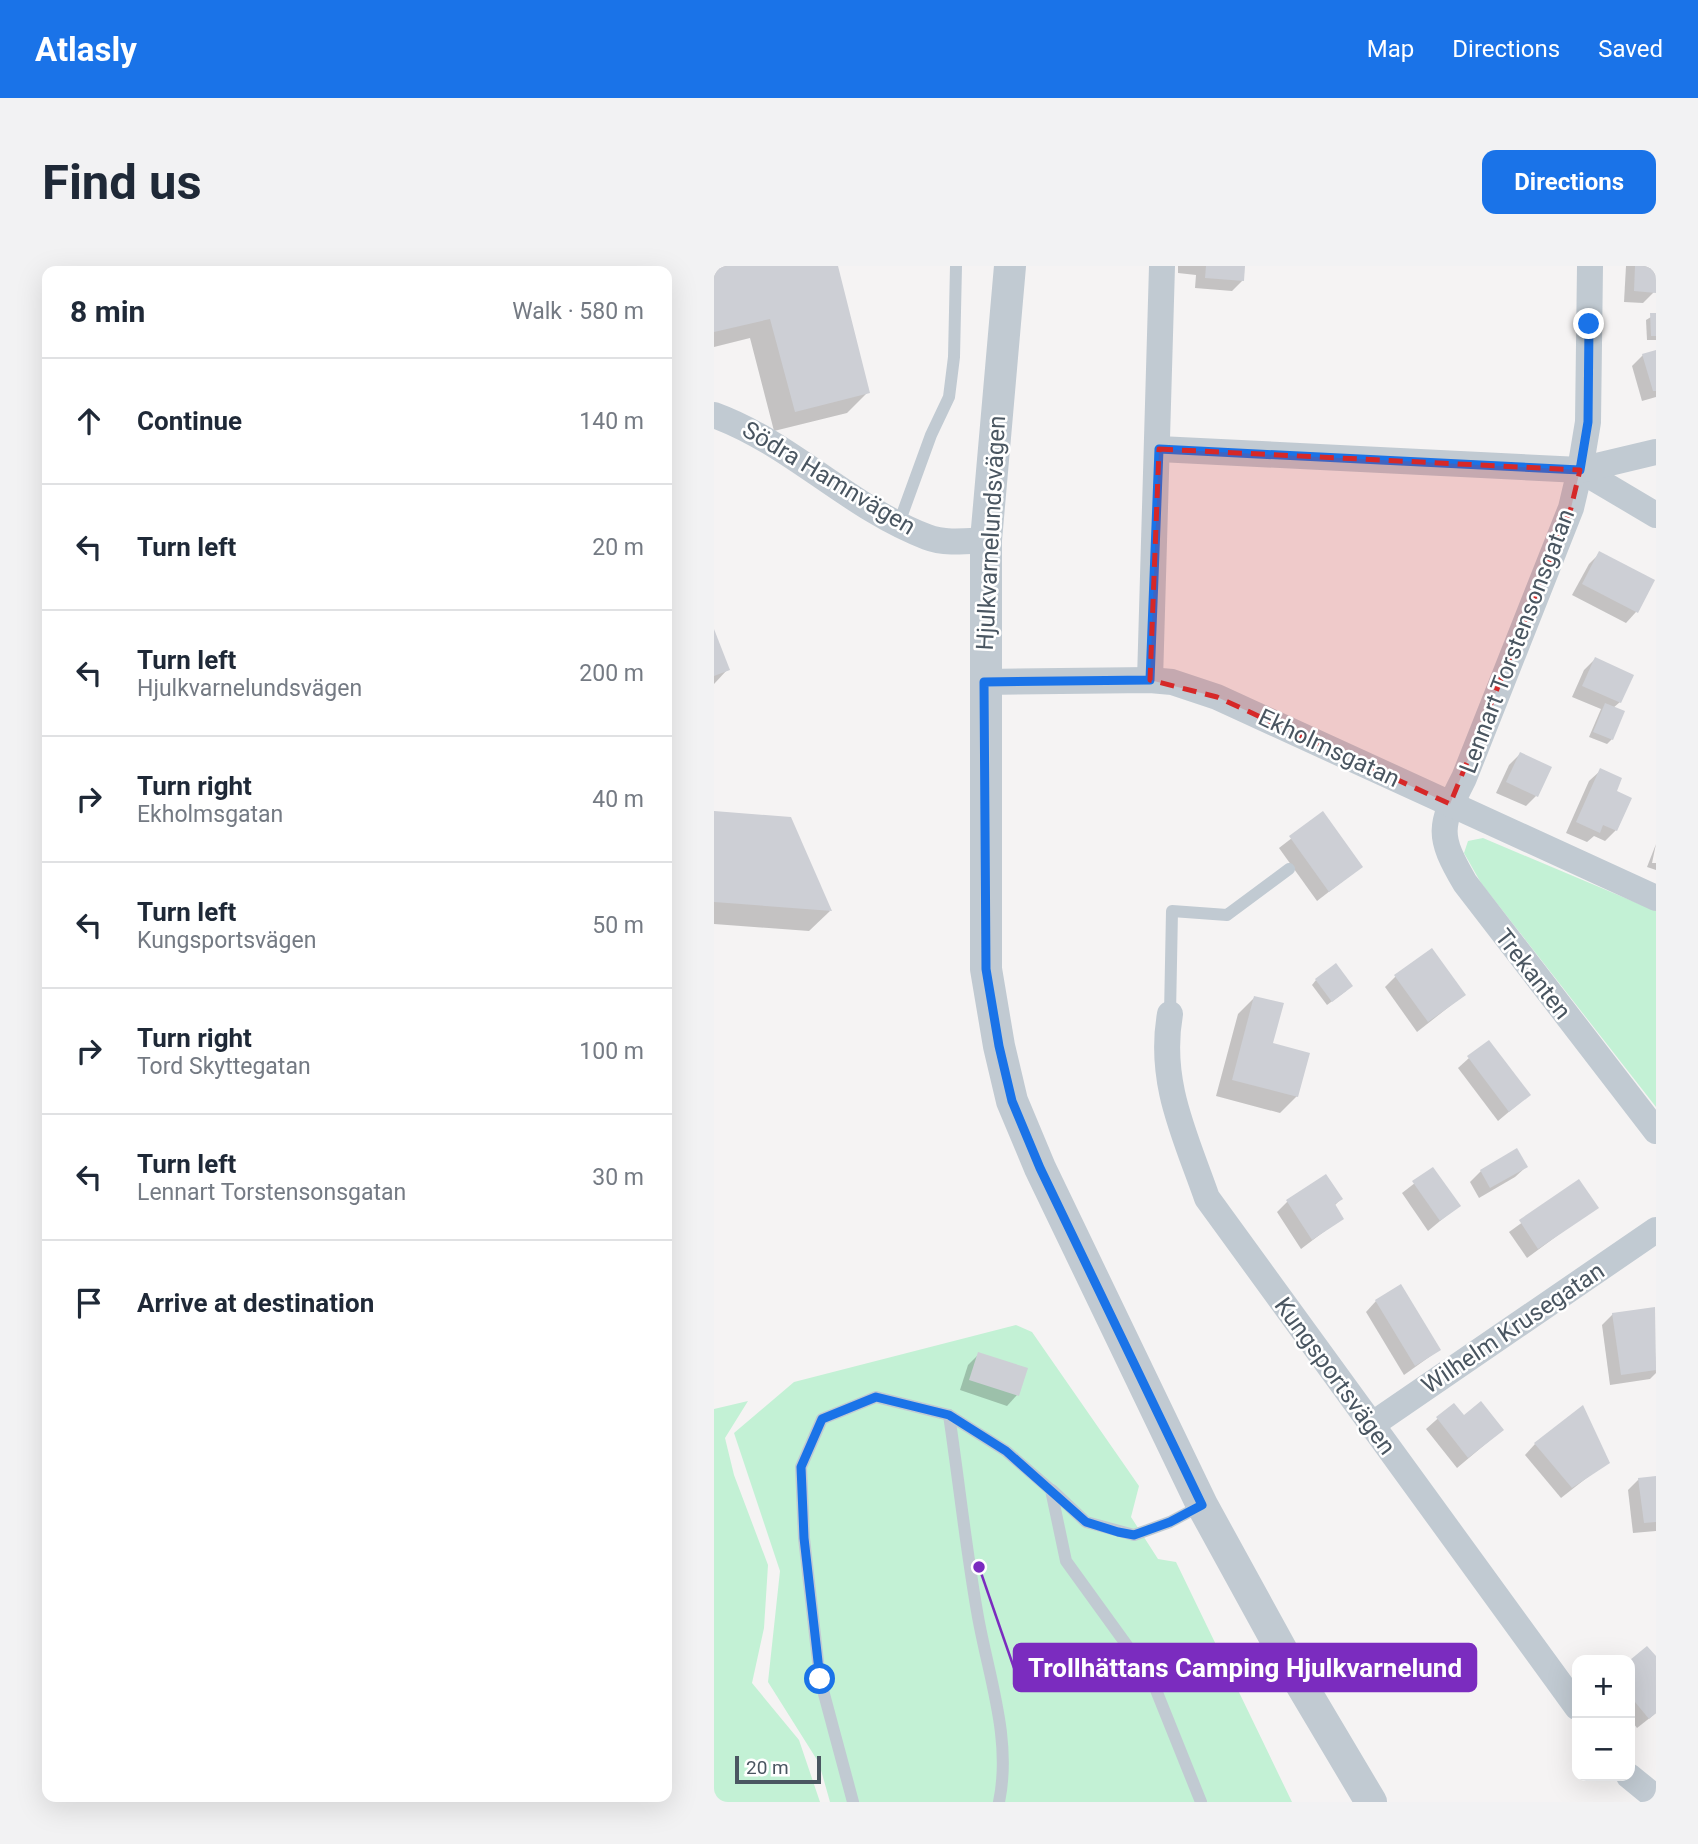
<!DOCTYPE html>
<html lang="en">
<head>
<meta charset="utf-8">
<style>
  :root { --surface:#fff; --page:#f2f2f3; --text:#1f2937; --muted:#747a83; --line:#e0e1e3; --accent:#1a73e8 }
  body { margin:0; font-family:Roboto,sans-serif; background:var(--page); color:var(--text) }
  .controls { position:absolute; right:21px; bottom:21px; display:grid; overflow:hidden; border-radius:14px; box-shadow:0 7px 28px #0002 }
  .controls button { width:63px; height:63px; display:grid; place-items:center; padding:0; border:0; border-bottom:2px solid var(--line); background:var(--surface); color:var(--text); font:35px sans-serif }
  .scale { position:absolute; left:21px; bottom:18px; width:86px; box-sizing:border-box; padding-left:7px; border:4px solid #4a5661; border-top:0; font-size:19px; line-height:24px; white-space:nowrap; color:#4a5661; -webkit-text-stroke:5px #fff; paint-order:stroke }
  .stop { position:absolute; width:21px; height:21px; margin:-16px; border:5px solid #1a73e8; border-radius:50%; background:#fff }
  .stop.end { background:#1a73e8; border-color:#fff; box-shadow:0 2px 7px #0008 }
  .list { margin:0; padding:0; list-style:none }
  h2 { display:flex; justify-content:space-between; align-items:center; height:91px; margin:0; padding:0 28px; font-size:30px }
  h2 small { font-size:23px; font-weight:400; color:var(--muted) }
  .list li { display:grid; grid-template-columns:46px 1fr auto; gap:21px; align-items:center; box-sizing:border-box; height:126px; padding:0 28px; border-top:2px solid var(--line) }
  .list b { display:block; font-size:26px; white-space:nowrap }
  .list p { margin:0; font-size:23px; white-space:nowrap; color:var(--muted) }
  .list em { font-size:23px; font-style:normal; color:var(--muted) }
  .icon { flex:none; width:38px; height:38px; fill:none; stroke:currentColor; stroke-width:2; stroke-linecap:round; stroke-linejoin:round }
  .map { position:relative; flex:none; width:942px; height:1536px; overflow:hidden; border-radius:14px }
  header { display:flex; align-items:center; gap:42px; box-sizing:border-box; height:98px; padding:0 35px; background:var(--accent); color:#fff }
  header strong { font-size:33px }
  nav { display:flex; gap:38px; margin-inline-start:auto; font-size:24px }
  .intro { display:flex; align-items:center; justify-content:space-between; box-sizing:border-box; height:168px; padding:0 42px }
  h1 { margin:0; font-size:49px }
  .button { padding:18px 32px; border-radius:14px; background:var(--accent); color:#fff; font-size:24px; font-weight:700 }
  main { display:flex; gap:42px; padding:0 42px }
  aside { flex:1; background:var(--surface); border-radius:14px; box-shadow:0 7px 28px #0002 }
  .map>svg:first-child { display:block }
  .green { fill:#c3f1d5 }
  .shadow { fill:#0003 }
  .building { fill:#cdcfd5 }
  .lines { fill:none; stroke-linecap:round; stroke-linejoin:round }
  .service { stroke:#c1cad2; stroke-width:12 }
  .minor { stroke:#c1cad2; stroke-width:26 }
  .tertiary { stroke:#c1cad2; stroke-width:32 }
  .route { stroke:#1a73e8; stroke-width:9 }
  .marked { fill:#d62828; fill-opacity:0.2; stroke:#d62828; stroke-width:5; stroke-dasharray:14 9; stroke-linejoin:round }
  .labels { text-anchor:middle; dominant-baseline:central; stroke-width:5; stroke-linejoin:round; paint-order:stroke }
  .street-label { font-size:24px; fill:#4a5661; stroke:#fff }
  .leader { fill:none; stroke:#7b2cbf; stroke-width:2.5 }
  .callout-dot { fill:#7b2cbf; stroke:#fff; stroke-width:2.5 }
  .callout { fill:#7b2cbf; stroke:#7b2cbf; stroke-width:2.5 }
  .callout-label { font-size:26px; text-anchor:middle; font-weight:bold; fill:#fff }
</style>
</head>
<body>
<header>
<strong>Atlasly</strong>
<nav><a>Map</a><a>Directions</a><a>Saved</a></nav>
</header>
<div class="intro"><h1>Find us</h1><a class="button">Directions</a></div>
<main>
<aside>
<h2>8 min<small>Walk · 580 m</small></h2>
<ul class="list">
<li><svg class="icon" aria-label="ahead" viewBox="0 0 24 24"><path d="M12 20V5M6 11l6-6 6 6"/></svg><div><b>Continue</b></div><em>140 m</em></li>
<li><svg class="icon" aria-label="left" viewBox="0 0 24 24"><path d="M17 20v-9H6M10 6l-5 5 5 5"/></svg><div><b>Turn left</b></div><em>20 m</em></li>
<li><svg class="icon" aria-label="left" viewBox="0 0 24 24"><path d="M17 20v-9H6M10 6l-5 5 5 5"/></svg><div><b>Turn left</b><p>Hjulkvarnelundsvägen</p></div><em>200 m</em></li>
<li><svg class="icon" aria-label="right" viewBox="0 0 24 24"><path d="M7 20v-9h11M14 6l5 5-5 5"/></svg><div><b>Turn right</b><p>Ekholmsgatan</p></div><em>40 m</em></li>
<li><svg class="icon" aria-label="left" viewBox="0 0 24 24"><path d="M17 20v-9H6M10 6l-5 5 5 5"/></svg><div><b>Turn left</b><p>Kungsportsvägen</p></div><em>50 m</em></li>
<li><svg class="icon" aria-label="right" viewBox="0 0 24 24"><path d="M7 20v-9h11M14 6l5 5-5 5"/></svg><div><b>Turn right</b><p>Tord Skyttegatan</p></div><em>100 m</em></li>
<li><svg class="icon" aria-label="left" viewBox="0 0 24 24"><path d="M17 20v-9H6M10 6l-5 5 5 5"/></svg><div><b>Turn left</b><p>Lennart Torstensonsgatan</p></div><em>30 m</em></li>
<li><svg class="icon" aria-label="arrive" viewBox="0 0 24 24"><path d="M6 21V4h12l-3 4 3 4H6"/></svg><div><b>Arrive at destination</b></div></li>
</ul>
</aside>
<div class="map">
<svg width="942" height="1536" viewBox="0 0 942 1536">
  <rect width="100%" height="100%" fill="#f5f3f3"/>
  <g class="green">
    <polygon points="769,572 942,645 942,841 767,617 750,587 754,575"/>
    <polygon points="302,1059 318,1066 425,1220 417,1251 444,1293 462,1296 578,1536 116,1536 105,1497 54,1416 66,1305 20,1167 80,1116"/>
    <polygon points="34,1135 11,1172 20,1209 54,1299 50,1362 38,1417 85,1474 106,1536 0,1536 0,1143"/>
  </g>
  <g class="shadow">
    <polygon points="0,0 122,0 154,126 133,147 60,165 36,72 0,81"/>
    <polygon points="464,0 530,0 529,14 518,25 481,22 482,9 464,7"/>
    <polygon points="912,0 942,0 940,26 929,37 910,36"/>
    <polygon points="942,48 942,74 933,74 932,54"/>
    <polygon points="942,86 942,131 928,135 918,100 929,89"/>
    <polygon points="886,287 939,314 922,346 912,357 858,329 875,298"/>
    <polygon points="0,367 14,403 0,418"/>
    <polygon points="881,393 906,436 899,442 898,473 893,478 875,471 887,443 858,431 870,404"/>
    <polygon points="806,488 822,530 812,540 782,527 795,499"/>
    <polygon points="886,505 900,526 902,564 891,575 880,570 873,576 852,567 875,515"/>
    <polygon points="0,547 116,645 95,665 0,658"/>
    <polygon points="609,548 647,601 603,635 565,582"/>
    <polygon points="942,578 938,597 942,597 942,604 933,601"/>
    <polygon points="682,710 750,729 703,766 671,721"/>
    <polygon points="602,714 632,725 613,739 598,719"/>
    <polygon points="540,732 557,779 583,830 566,847 502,830 524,748"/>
    <polygon points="755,792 815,829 784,855 744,802"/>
    <polygon points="812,901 801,911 765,932 756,916 767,905"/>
    <polygon points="719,903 744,940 714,965 688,927"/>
    <polygon points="865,916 882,941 813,992 795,966"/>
    <polygon points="627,933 620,940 628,952 587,983 563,946 573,936"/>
    <polygon points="662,1035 725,1084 690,1109 652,1046"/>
    <polygon points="939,1043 942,1107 936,1113 896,1119 888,1059 899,1048"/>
    <polygon points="265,1088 303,1129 293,1140 246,1124 254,1099"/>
    <polygon points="739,1139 749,1152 788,1164 743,1202 712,1163"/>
    <polygon points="821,1178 893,1196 847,1232 811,1189"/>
    <polygon points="942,1211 942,1265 919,1267 914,1224 925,1213"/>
    <polygon points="933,1382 942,1393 942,1447 923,1462 916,1453 916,1397"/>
  </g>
  <g class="building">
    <polygon points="0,0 124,0 156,127 81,146 56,53 0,66"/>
    <polygon points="492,0 531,0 530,15 491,12"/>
    <polygon points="921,0 942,0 942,27 920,25"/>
    <polygon points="936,47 942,47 942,70 937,70"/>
    <polygon points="942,84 942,125 939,125 928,88"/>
    <polygon points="885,285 941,314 924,347 868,318"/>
    <polygon points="0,363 16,404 0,410"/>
    <polygon points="881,391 920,409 907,437 868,420"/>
    <polygon points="891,437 911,445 899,474 879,466"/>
    <polygon points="806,486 838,501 824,531 792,516"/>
    <polygon points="886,502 908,512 903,525 918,532 903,565 889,559 886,567 862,556"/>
    <polygon points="0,545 77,551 118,645 0,636"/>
    <polygon points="609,545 649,601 615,626 575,570"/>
    <polygon points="718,682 752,729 714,756 680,709"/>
    <polygon points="622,697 639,720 618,736 601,713"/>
    <polygon points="540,730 570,737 559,777 596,787 584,831 518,814"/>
    <polygon points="775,774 817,829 795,846 753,790"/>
    <polygon points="803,882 814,901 776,922 766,904"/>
    <polygon points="719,901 747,940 726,955 698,915"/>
    <polygon points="612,908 629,933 621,938 630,953 598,974 572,934"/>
    <polygon points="865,913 885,942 824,983 805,954"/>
    <polygon points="687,1018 727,1084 701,1100 661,1034"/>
    <polygon points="941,1041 942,1104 907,1109 898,1047"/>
    <polygon points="264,1086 314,1102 305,1130 255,1114"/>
    <polygon points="767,1135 790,1164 754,1192 722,1151 740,1137 750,1149"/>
    <polygon points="869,1139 896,1197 858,1222 820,1177"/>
    <polygon points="942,1210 942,1256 930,1257 924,1212"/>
    <polygon points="933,1380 942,1390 942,1447 935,1453 916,1430 916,1394"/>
  </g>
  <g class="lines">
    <g class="service">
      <polyline points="185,257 217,169 235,131 240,91 242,0"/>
      <polyline points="456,748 458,645 513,649 575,603"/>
      <path d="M235,1149C245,1216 252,1284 264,1351C275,1412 298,1474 285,1536"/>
      <polyline points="338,1224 372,1256 420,1269 456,1256 488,1239"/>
      <polyline points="139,1536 106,1413 90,1272 87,1201 108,1153 162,1131 235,1149 292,1185 337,1224 352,1295 438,1414 487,1536"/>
    </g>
    <g class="minor">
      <path d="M876,0L874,156L866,204L857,242L750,512C725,561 723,569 751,617L942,865"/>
      <path d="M0,149C77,177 136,242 213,271C231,278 253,275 272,274"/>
      <polyline points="445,183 866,204 942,249"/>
      <polyline points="866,204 942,186"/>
      <polyline points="436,414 448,0"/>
      <polyline points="270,416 436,414 458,416 503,431 942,632"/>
      <path d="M456,748C444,816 471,869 493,932L863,1441"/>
      <polyline points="656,1160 942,964"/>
      <polyline points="915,1510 942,1532"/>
    </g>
    <polyline class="tertiary" points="296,0 272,274 272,703 285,780 298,835 326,902 488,1239 578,1403 657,1536"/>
  </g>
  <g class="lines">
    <polyline class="route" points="106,1413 90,1272 87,1201 108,1153 162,1131 235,1149 292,1185 372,1256 404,1266 420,1269 456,1256 488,1239 326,902 298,835 285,780 272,703 270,416 436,414 445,183 866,204 874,156 875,58"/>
  </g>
  <path class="marked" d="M445,183L866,204L857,242L736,538L503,431L436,414Z"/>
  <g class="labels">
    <g class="street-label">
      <text transform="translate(115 212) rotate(31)">Södra Hamnvägen</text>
      <text transform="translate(277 267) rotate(-87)">Hjulkvarnelundsvägen</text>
      <text transform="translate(803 375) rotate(-69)">Lennart Torstensonsgatan</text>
      <text transform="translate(615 482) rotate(25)">Ekholmsgatan</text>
      <text transform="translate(819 708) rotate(52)">Trekanten</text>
      <text transform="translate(799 1062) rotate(-34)">Wilhelm Krusegatan</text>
      <text transform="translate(621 1110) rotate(54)">Kungsportsvägen</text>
    </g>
  </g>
  <path class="leader" d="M265 1301L300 1402"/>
  <circle class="callout-dot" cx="265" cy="1301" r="7"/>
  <rect class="callout" x="300" y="1378" width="462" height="47" rx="7"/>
  <g class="callout-label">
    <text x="531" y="1411">Trollhättans Camping Hjulkvarnelund</text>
  </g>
</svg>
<div class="controls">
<button>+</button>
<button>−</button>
</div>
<div class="scale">20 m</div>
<div class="stop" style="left:106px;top:1413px"></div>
<div class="stop end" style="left:875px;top:58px"></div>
</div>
</main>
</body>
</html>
